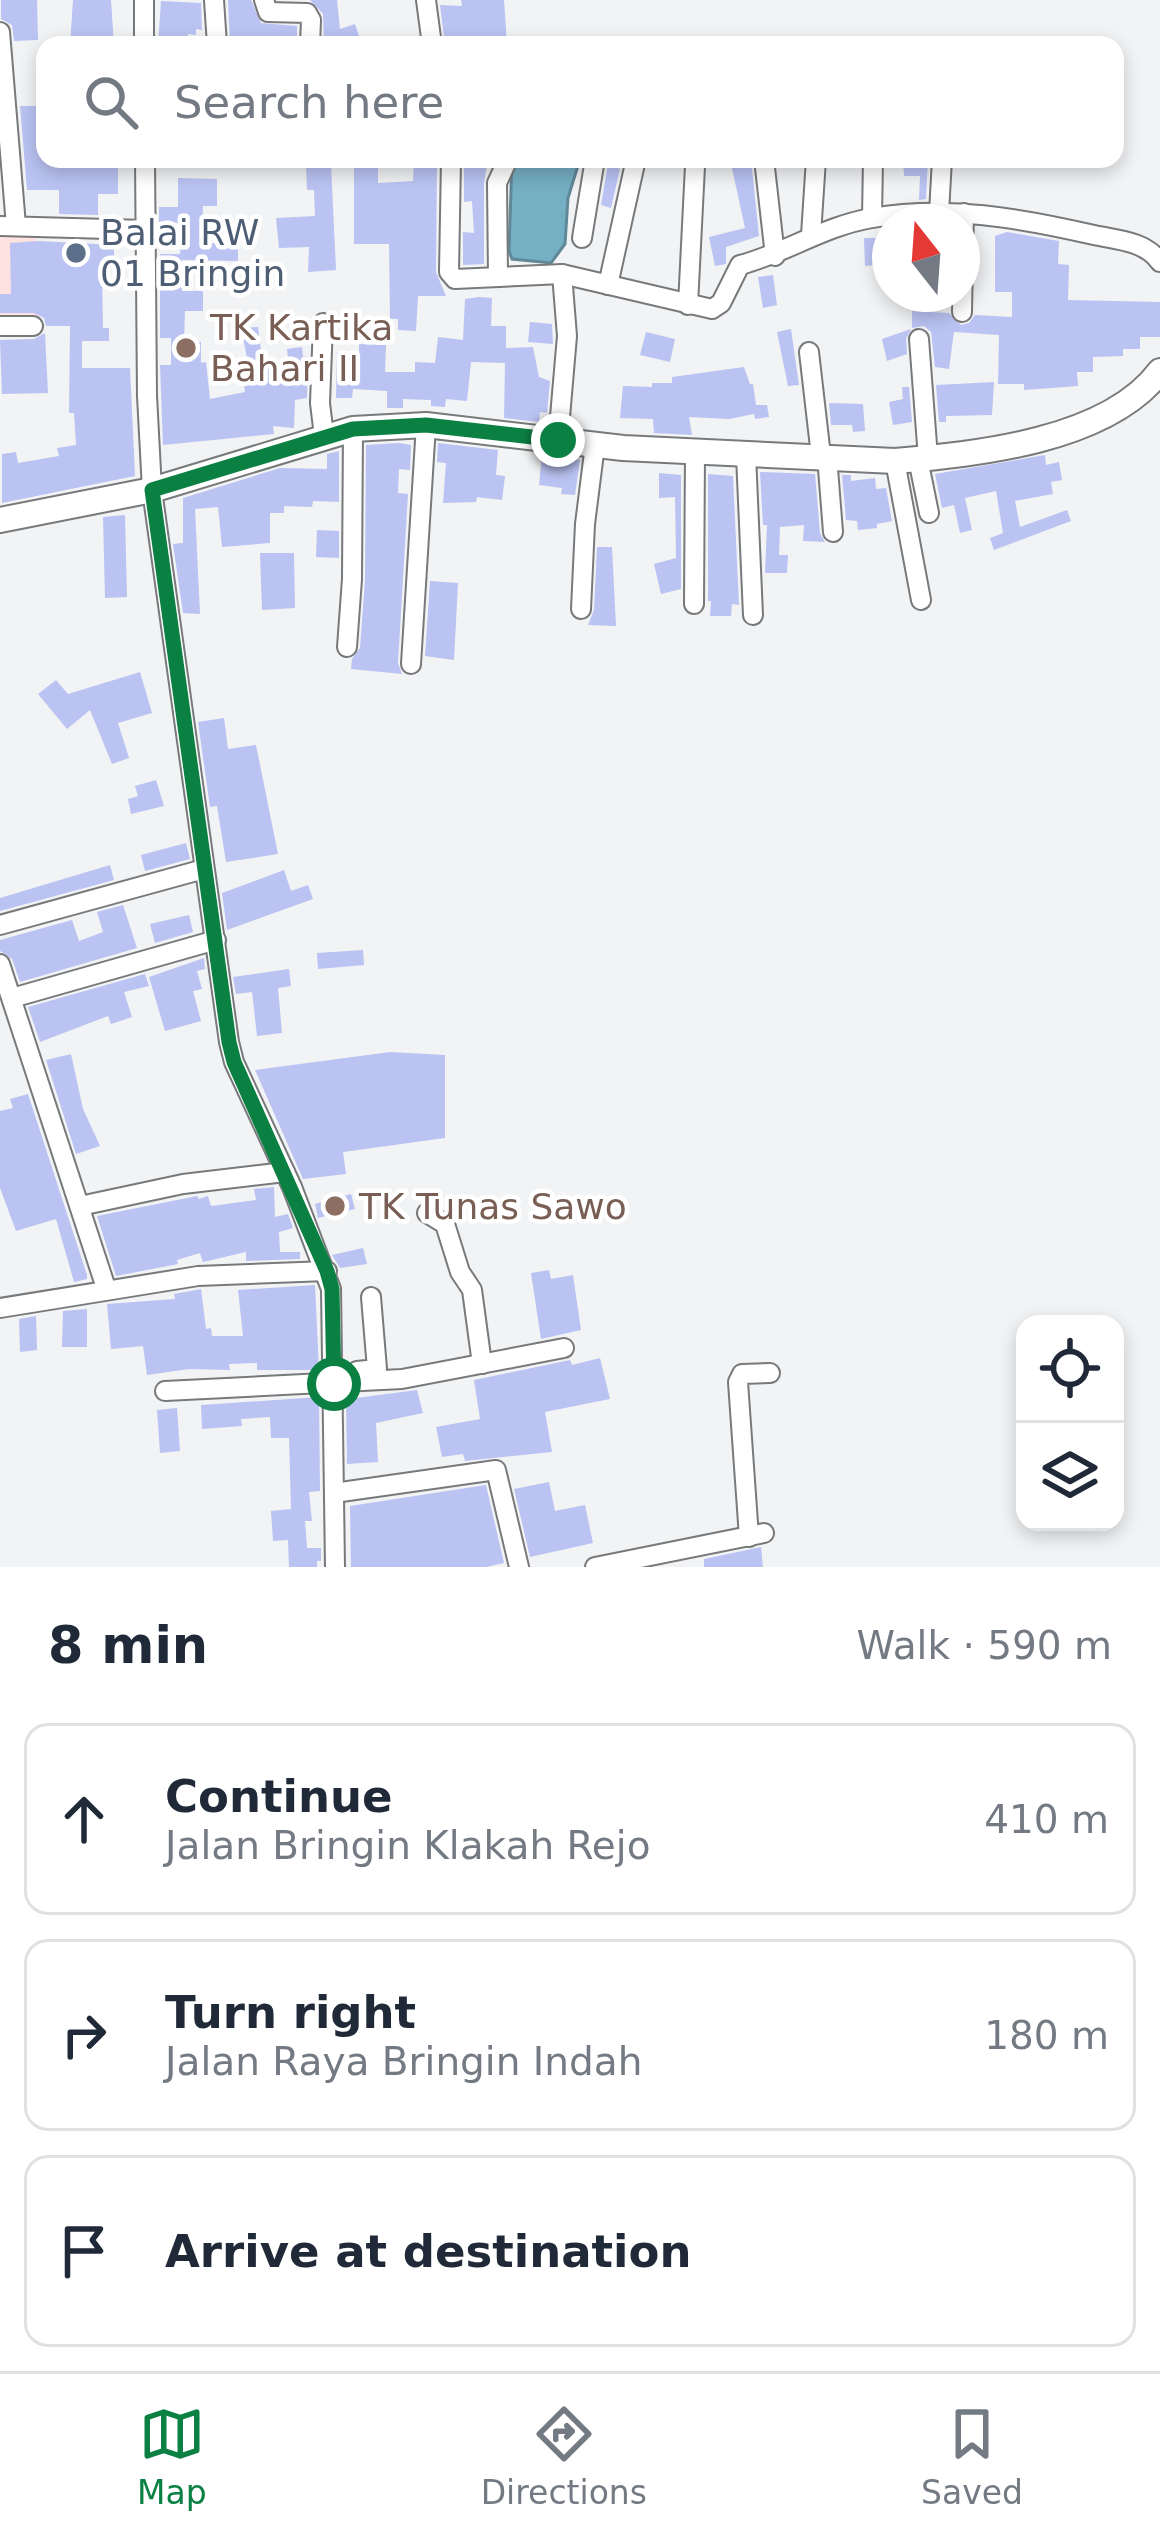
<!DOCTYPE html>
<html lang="en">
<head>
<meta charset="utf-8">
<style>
  :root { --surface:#fff; --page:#f6f6f7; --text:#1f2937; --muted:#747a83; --line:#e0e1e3; --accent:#0b8043 }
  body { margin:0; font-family:"DejaVu Sans",sans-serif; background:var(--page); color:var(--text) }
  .controls { position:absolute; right:36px; bottom:36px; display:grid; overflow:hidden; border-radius:24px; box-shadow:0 6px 18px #0003 }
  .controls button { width:108px; height:108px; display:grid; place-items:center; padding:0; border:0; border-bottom:3px solid var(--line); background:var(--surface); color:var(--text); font:60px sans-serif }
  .compass { position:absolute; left:872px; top:204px; width:108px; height:108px; border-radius:50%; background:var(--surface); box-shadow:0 6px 18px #0003; rotate:343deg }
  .stop { position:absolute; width:36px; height:36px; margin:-27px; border:9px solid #0b8043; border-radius:50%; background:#fff }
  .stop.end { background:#0b8043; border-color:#fff; box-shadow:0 3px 12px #0008 }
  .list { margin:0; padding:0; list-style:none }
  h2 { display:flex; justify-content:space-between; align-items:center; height:156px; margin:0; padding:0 48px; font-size:51px }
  h2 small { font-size:39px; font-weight:400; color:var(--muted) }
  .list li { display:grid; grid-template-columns:78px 1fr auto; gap:36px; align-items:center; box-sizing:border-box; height:192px; margin:0 24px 24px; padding:0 24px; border:3px solid var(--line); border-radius:24px }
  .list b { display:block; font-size:45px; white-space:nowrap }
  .list p { margin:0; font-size:39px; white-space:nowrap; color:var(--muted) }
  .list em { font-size:39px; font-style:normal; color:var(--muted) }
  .icon { flex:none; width:66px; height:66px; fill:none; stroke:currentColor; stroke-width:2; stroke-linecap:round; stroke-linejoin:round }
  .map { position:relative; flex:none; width:1160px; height:1567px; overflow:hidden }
  .search { position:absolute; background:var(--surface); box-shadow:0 6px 18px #0003; left:36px; right:36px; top:36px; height:132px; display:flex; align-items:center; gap:30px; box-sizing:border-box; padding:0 42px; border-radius:24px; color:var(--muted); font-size:45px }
  .sheet { height:804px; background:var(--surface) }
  nav { display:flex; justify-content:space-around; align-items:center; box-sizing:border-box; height:168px; border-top:3px solid var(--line); background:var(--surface); font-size:33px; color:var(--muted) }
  nav a { display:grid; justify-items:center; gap:6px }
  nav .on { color:var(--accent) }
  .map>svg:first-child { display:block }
  .education { fill:#fde2e1 }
  .water { fill:#75afc3; stroke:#608897; stroke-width:3 }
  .building { fill:#bac3f2 }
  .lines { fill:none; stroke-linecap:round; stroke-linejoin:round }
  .minor-casing { stroke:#78797a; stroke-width:22 }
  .major-casing { stroke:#78797a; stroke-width:28 }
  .minor { stroke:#fff; stroke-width:18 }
  .major { stroke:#fff; stroke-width:24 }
  .route { stroke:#0b8043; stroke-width:15 }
  .service-dot { fill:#5c6f8a; stroke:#fff; stroke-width:4.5 }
  .education-dot { fill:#8d6e63; stroke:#fff; stroke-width:4.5 }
  .labels { text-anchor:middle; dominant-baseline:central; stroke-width:9; stroke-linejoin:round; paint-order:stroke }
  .service-label { font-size:36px; fill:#4e5e75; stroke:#fff; text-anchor:start }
  .education-label { font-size:36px; fill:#785e54; stroke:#fff; text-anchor:start }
</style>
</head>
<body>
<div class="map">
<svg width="1160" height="1567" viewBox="0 0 1160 1567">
  <rect width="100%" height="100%" fill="#f2f3f5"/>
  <polygon class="education" points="0,230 37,231 38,322 0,322"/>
  <polygon class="water" points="512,159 580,159 568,198 565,244 551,263 512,259 509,251"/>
  <g class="building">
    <polygon points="1,0 37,0 38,40 14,41 12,25 1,19"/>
    <polygon points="73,0 111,0 114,45 70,45"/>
    <polygon points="228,0 251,0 261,23 297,26 297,45 230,45"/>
    <polygon points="310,0 337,0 340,29 355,24 362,45 324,45 323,14"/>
    <polygon points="461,0 504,0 507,45 445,45 440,5 462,6"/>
    <polygon points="161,1 201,3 202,30 196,29 196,35 188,34 187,45 158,45"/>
    <polygon points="20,106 45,106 45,159 118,159 118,194 98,194 98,215 59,214 59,190 27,190"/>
    <polygon points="354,159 378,159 378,183 413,181 414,159 437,161 436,272 446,296 418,296 416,331 398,330 398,319 390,319 389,244 354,244"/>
    <polygon points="464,159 488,159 484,183 484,264 463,265 463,232 474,233 472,201 464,202"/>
    <polygon points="730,159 751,159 759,236 726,247 726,264 715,266 709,237 745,228"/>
    <polygon points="903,159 928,159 926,199 919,200 920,176 904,176"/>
    <polygon points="331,164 336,270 308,272 309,247 279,248 276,218 315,216 314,190 307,190 306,165"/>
    <polygon points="608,164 620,169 611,208 601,205"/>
    <polygon points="178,178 217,179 217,206 203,206 202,241 238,248 238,261 182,260 182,291 203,291 203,311 185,311 184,343 201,342 201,363 206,362 210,399 245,392 244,383 252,382 241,328 258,327 263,368 289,366 287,349 302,347 303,356 308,356 307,398 295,400 294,428 273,426 274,434 163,445 160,365 171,365 171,338 160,338 160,254 180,254 182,232 177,232 178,223 159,222 159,207 178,207"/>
    <polygon points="1007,232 1059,241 1058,264 1069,265 1068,300 1160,302 1160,337 1140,337 1140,349 1123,349 1123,356 1093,357 1093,372 1077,372 1078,386 1024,390 1024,384 998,384 999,335 954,332 949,369 935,367 931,332 924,326 912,328 912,311 949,313 961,325 969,323 975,315 1012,317 1012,292 995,292 995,236"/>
    <polygon points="864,238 890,238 890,264 865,266"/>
    <polygon points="39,241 114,245 114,261 103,261 102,271 103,328 109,328 109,341 82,341 82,368 130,368 135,476 2,503 2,454 16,452 18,463 59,456 57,448 76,445 74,413 69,413 70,326 46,326 44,318 34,313 0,313 0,294 11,294 10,243"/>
    <polygon points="773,275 777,305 763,308 758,277"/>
    <polygon points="479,297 492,298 491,326 506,326 506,348 533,347 539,377 550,381 547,413 540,412 539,422 504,418 505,363 471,362 467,401 446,399 445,407 431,406 431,400 403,399 403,408 387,408 387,391 353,389 352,398 336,398 337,352 359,352 359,344 386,345 385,372 415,372 415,362 435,363 438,337 463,340 465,299"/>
    <polygon points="530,322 552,324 553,344 528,342"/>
    <polygon points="791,329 799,385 788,386 777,332"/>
    <polygon points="911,329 906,339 907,354 887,361 882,339"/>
    <polygon points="646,332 675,339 670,362 640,355"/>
    <polygon points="45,333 48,393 2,394 0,340 34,339"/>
    <polygon points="744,367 750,384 753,384 756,405 767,405 769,417 755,419 754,414 729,419 689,417 692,435 654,433 653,419 620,418 623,386 652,387 652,383 672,383 672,377"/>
    <polygon points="994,382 992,415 946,416 946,422 939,422 936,385"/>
    <polygon points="902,387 909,387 912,422 893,425 889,402 903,399"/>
    <polygon points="829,403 863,404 865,431 853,432 852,425 831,425"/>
    <polygon points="399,443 411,445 410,470 399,469 398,493 408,494 398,663 402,674 351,669 352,659 360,648 365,580 366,445"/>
    <polygon points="438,443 498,450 496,475 505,476 502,500 477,497 476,502 443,503 446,463 437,462"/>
    <polygon points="339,451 339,502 313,501 312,507 284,506 284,513 270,513 270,543 222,547 218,507 195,509 200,614 183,613 173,544 183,543 183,498 280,468 327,469 327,454"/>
    <polygon points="542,455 580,460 575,495 561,494 562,488 539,485"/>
    <polygon points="1045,455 1046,465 1059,462 1062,480 1051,482 1053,494 1015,501 1020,527 1067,510 1071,521 994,550 990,538 1003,533 996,491 965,498 972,530 960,533 954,505 942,508 935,474"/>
    <polygon points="760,472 815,474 820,533 825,542 803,541 804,525 780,527 779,555 788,555 787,573 765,573 767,525 763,525"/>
    <polygon points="659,473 681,475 681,589 661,594 654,564 676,558 675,497 659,498"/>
    <polygon points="708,474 733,476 739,605 732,604 731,616 710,616 711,601 708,601"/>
    <polygon points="842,475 851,475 851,481 875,478 876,489 886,488 892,521 877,524 877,528 858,530 857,521 846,520"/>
    <polygon points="125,515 127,597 105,598 103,517"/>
    <polygon points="317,530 339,531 339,558 316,557"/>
    <polygon points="597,547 612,547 616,626 588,625 594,610"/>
    <polygon points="260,553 294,553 295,608 262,610"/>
    <polygon points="430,581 458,583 454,660 425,656"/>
    <polygon points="140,672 152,713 118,723 129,758 112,764 90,710 67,729 38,694 56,680 68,694"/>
    <polygon points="224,718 228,749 256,745 278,854 226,862 217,806 210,807 198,722"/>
    <polygon points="156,780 164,806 131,814 128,799 138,796 135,786"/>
    <polygon points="186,843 190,859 145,871 141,855"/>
    <polygon points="110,865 114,880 0,911 0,898"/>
    <polygon points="284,870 291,891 308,885 313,899 227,930 222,893"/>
    <polygon points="123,905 137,948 20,982 12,959 0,951 0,940 72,920 79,941 103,932 97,912"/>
    <polygon points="189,915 193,932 155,943 150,924"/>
    <polygon points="363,950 364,965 318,969 317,953"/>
    <polygon points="204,958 205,969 197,971 202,989 193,991 201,1021 165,1031 149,977"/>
    <polygon points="289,969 291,986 278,988 282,1033 257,1036 252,992 236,994 233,977"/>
    <polygon points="145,974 149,986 124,992 132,1017 111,1024 108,1016 40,1042 28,1007"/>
    <polygon points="390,1052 445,1055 445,1138 343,1152 346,1174 303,1179 255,1070"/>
    <polygon points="71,1054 83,1109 100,1146 76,1154 46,1060"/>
    <polygon points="28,1094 87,1275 87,1279 79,1281 74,1282 56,1219 16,1231 0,1188 0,1111 13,1108 10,1099"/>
    <polygon points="274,1187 275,1217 288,1214 293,1228 279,1232 280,1252 300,1252 300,1259 246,1261 246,1252 203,1262 200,1253 177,1260 178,1264 116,1276 97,1216 197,1196 199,1199 208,1196 211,1206 256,1200 254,1189"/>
    <polygon points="351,1194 355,1209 318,1218 315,1204"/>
    <polygon points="363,1248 367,1264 340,1268 332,1255"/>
    <polygon points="549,1270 551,1279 573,1275 581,1330 541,1339 531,1273"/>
    <polygon points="315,1285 319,1370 257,1370 257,1363 229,1364 230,1370 189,1369 147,1375 143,1346 111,1349 107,1304 175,1299 174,1294 201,1289 206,1329 211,1328 212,1336 243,1336 238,1290"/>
    <polygon points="87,1309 87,1347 62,1347 63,1311"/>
    <polygon points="36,1316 37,1350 20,1352 19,1319"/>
    <polygon points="600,1358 610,1399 545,1412 552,1452 465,1461 463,1454 442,1457 436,1427 480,1419 474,1380 570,1360 572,1365"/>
    <polygon points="417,1390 423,1413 376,1423 378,1462 347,1464 346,1395 355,1395 356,1398"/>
    <polygon points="319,1397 320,1491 309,1492 312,1521 305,1521 307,1548 321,1548 321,1561 317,1561 317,1567 289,1567 288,1540 273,1541 271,1511 291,1509 289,1438 271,1438 270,1417 241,1419 242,1426 202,1429 201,1405"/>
    <polygon points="177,1408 180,1451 160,1453 157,1410"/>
    <polygon points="549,1482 555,1511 585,1505 593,1543 530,1557 514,1489"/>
    <polygon points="486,1485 504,1563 486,1567 351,1567 350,1506"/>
    <polygon points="761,1547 763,1567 704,1567 704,1559"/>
  </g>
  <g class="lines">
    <g class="minor-casing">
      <g id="minor">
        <polyline points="144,0 144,45"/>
        <polyline points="214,0 217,45"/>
        <polyline points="264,0 268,12 307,13 311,20 310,45"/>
        <polyline points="426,0 432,45"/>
        <polyline points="0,32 16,226"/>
        <polyline points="145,159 147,396 152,490 229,1042 234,1062 292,1187 331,1289 335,1567"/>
        <path d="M451,159L449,272L455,279L562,274L712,309L721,303L740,265C786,253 824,226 872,218C947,205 1020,218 1094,235C1118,240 1145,241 1160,262"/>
        <polyline points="764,159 775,256"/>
        <polyline points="939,213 942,159"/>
        <polyline points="872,218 873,159"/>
        <polyline points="0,226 145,230"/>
        <polyline points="811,235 816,159"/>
        <polyline points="582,238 595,159"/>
        <polyline points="498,277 497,183 508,159"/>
        <polyline points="608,285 636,159"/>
        <polyline points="688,305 695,166"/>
        <polyline points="962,312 964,213"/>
        <polyline points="323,323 320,403 324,436"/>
        <polyline points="0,326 33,326"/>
        <polyline points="919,339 928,458"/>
        <polyline points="809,352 821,456"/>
        <polyline points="558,440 567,336 562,274"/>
        <polyline points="746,455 753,615"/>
        <polyline points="827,456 833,532"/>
        <polyline points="918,459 929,513"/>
        <polyline points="895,461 921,600"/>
        <polyline points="694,604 695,453"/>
        <polyline points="581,609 585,524 595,445"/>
        <polyline points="347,647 352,579 353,429"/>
        <polyline points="411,664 426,425"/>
        <polyline points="0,925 204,869"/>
        <polyline points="0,964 106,1288"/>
        <polyline points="12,998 216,940"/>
        <polyline points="80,1206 183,1184 285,1172"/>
        <polyline points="427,1213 445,1224 460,1272 472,1290 482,1364"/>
        <polyline points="0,1308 198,1276 327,1271"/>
        <polyline points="357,1371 377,1369 371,1297"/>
        <polyline points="165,1391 402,1379 564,1348"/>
        <polyline points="334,1493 496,1470 519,1567"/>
        <polyline points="749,1537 738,1382 742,1374 770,1373"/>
        <polyline points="595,1567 764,1533"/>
      </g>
    </g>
    <g class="major-casing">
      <path id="major" d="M0,520L152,490L353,429L426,425L623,448L895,461C977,454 1108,441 1160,371"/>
    </g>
    <use href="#minor" class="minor"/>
    <use href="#major" class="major"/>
  </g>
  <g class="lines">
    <polyline class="route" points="334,1384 332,1289 327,1271 234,1062 229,1042 152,490 353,429 426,425 558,440"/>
  </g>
  <circle class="service-dot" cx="76" cy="253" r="12"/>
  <g class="education-dot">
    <circle cx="186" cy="348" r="12"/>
    <circle cx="335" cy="1206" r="12"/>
  </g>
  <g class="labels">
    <g class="service-label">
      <text x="100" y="232">Balai RW<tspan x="100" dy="41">01 Bringin</tspan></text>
    </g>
    <g class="education-label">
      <text x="210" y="327">TK Kartika<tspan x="210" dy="41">Bahari II</tspan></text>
      <text x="359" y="1206">TK Tunas Sawo</text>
    </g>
  </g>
</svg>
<div class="controls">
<button><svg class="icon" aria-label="locate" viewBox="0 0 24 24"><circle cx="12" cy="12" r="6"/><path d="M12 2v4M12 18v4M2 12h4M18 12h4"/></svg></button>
<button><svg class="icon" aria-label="layers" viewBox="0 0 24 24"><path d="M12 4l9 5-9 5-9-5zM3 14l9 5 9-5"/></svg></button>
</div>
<svg class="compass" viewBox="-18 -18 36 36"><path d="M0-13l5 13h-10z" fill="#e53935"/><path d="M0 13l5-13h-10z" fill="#747a83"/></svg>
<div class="stop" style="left:334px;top:1384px"></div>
<div class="stop end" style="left:558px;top:440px"></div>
<div class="search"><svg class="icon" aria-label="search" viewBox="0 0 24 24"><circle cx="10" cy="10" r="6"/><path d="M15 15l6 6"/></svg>Search here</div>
</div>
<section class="sheet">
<h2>8 min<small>Walk · 590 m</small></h2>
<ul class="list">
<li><svg class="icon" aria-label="ahead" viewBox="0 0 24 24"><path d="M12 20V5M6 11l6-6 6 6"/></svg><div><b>Continue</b><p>Jalan Bringin Klakah Rejo</p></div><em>410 m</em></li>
<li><svg class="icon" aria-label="right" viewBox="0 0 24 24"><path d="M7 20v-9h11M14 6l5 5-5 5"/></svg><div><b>Turn right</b><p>Jalan Raya Bringin Indah</p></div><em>180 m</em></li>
<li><svg class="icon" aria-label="arrive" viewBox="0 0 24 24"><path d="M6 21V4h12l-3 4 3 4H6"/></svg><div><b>Arrive at destination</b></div></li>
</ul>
</section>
<nav>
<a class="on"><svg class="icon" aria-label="map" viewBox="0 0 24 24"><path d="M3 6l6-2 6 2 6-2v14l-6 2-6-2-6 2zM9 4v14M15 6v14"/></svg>Map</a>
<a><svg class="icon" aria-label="directions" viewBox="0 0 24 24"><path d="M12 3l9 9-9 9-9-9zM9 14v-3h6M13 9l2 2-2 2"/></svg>Directions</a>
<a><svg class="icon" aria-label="saved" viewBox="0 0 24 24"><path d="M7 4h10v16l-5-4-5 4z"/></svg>Saved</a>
</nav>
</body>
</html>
